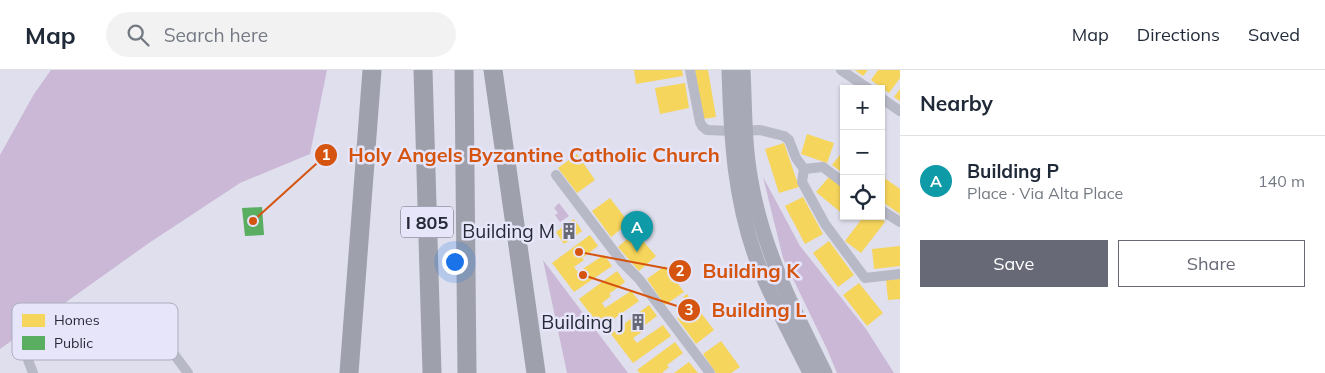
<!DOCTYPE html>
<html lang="en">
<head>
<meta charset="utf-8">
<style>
  :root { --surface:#fff; --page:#f2f2f3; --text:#1f2937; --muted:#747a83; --line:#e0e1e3; --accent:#676976 }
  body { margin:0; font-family:Mulish,sans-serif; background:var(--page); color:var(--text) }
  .controls { position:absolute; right:15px; top:15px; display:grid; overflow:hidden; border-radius:0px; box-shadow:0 1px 4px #0004 }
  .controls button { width:45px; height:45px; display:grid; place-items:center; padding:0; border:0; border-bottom:1px solid var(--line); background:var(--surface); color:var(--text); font:25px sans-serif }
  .you { position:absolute; left:454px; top:191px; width:18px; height:18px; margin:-12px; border:4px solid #fff; border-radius:50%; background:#1a73e8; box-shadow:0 0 0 8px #1a73e833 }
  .badge { display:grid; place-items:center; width:32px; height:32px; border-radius:50%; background:var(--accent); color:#fff; font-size:16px; font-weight:700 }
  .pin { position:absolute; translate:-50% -41px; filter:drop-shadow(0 1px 2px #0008) }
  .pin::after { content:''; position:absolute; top:26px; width:18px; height:15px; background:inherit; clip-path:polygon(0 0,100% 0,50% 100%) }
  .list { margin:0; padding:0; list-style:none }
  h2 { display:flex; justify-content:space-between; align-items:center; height:65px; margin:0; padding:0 20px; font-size:21px }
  h2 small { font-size:16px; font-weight:400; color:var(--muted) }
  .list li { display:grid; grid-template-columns:32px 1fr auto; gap:15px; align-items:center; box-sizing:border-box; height:90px; padding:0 20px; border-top:1px solid var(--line) }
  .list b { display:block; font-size:19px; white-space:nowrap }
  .list p { margin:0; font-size:16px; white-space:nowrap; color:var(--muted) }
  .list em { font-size:16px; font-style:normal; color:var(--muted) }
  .actions { display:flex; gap:10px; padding:15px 20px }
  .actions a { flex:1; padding:11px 0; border:1px solid var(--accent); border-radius:0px; text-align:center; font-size:18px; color:var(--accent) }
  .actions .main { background:var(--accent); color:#fff }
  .icon { flex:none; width:28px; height:28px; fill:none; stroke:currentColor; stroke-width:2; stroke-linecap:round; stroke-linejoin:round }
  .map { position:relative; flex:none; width:900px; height:303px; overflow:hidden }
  header { display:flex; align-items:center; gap:30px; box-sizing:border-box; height:70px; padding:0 25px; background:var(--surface); border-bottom:1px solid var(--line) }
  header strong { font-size:24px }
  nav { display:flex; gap:28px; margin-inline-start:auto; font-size:18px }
  .search { width:350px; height:45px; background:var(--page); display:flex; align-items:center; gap:12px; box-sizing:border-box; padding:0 18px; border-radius:28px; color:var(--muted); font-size:19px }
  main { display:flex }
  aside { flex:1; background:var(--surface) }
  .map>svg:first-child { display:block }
  .green { fill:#cbb8d6 }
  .homes { fill:#f6d55c }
  .public { fill:#5aae61 }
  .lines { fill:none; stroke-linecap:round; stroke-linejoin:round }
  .street { stroke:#b8b9c6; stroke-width:10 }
  .secondary { stroke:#a8a9b7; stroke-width:15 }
  .highway { stroke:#9ea0ac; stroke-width:19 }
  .labels { text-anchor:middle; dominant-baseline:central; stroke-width:5; stroke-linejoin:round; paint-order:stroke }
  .shield { fill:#e6e5fa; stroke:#606271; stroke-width:1 }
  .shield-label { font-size:18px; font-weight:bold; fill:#262a36 }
  .poi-label { font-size:19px; fill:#262a36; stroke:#e6e5fa; text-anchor:end }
  .key { fill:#e6e5fa; stroke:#acadbf; stroke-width:1 }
  .key-label { font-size:14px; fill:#262a36 }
  .leader { fill:none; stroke:#d55410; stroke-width:2 }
  .callout-dot { fill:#d55410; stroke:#e6e5fa; stroke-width:2 }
  .mark-label { font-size:15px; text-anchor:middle; font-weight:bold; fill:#fff }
  .callout-label { font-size:20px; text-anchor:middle; font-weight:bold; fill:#d55410; stroke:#e6e5fa; stroke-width:5; stroke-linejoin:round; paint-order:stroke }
</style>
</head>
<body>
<header>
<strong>Map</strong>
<div class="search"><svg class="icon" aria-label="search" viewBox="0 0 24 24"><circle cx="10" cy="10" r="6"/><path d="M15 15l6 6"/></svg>Search here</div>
<nav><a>Map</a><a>Directions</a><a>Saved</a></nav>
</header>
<main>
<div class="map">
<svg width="900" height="303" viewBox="0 0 900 303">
  <rect width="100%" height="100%" fill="#dfdfed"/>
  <g class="green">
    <polygon points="51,0 327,0 310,84 240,113 149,173 0,279 0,85 34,24"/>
    <polygon points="763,107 800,176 866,259 894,303 837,303 827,279 783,188"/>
    <polygon points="559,133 569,146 560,152 555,145 558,143 554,138"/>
    <polygon points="543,190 628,303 567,303"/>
  </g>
  <g class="homes">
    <polygon points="634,0 682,0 683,6 636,14"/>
    <polygon points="695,0 708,0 716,47 703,49"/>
    <polygon points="855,0 868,0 863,6"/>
    <polygon points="878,0 900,0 900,8 889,23 871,10"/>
    <polygon points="685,13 689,38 660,44 655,18"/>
    <polygon points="900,19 900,31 894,27"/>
    <polygon points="807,64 834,73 827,93 801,84"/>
    <polygon points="784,73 799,117 779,123 765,79"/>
    <polygon points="844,80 844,104 832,95"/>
    <polygon points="577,84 595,110 577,123 558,98"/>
    <polygon points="829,107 844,119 844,145 816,122"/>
    <polygon points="883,107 900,119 900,144 881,131 881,109"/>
    <polygon points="803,127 823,164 805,174 785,136"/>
    <polygon points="610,128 629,153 611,167 592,141"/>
    <polygon points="864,146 878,146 885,152 861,183 845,171"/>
    <polygon points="574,149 582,161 564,174 556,162"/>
    <polygon points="635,162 656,186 639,201 618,177"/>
    <polygon points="590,165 598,176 582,188 584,190 574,197 578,202 604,185 612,196 574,222 552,193"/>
    <polygon points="829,171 854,205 838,217 813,183"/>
    <polygon points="900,176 900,196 874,199 872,179"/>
    <polygon points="665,196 684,222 665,235 647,209"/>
    <polygon points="617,201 625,212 609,224 611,226 602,233 605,238 631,221 639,231 601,258 579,229"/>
    <polygon points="900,209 900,229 888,230 886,210"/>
    <polygon points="859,213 883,243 867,256 843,225"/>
    <polygon points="687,224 690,229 687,231 683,227"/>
    <polygon points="649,235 657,246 641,258 643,261 633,268 637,273 663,255 671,266 633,293 611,264"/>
    <polygon points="695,235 714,260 696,274 677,248"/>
    <polygon points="721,271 740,297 731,303 716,303 703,284"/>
    <polygon points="675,272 683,283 667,295 669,297 662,303 640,303 637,300"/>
    <polygon points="689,292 698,303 674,303"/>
  </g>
  <polygon class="public" points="262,137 264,165 245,166 242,138"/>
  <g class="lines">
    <g class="street">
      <polyline points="690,0 700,52 702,56 707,60 731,61 760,60 784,66 789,70 796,88 804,99"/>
      <polyline points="841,0 869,19"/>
      <polyline points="881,28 900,41"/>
      <polyline points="556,105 622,192 639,209 710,303"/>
      <polyline points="844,113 823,97 804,99 802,112 825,154 865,208 900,204"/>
      <polyline points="881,140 900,152"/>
      <polyline points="147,248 188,303"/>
      <polyline points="25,282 33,303"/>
    </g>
    <g class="secondary">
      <path d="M729,0C731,68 734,132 759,196C773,233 793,268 810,303"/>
      <path d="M743,0C745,37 744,74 751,111C763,180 794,241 825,303"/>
    </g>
    <g class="highway">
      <polyline points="423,0 432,303"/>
      <polyline points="464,0 467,303"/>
      <polyline points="493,0 536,303"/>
      <polyline points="349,303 372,0"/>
    </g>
  </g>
  <defs>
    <g id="building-bare" transform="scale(1.35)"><path d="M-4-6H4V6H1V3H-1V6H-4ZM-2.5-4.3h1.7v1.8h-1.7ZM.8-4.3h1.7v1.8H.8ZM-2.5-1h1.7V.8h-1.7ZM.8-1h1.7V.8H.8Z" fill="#676976" stroke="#e6e5fa" stroke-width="2.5" paint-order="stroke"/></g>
  </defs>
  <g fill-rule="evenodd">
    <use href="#building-bare" x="569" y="161"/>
    <use href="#building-bare" x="638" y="252"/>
  </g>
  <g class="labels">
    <rect class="shield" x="401" y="136.5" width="52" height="31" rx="4"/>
    <g class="shield-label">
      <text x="427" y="152">I 805</text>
    </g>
    <g class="poi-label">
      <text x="555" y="161">Building M</text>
      <text x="624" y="252">Building J</text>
    </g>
  </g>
  <rect x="12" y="233" width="166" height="57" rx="8" class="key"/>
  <rect x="22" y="244" width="23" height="13" fill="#f6d55c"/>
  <rect x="22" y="266" width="23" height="14" fill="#5aae61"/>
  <g class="key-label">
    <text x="54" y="255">Homes</text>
    <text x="54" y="278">Public</text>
  </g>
  <path class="leader" d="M253 151L326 85M579 182L680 201M583 205L689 240"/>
  <g class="callout-dot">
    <circle cx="253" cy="151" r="5"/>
    <circle cx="579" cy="182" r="5"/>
    <circle cx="583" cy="205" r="5"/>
    <circle cx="326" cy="85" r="12"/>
    <circle cx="680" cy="201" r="12"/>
    <circle cx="689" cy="240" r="12"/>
  </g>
  <g class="mark-label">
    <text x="326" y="90">1</text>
    <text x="680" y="206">2</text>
    <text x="689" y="245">3</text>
  </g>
  <g class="callout-label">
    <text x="534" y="92">Holy Angels Byzantine Catholic Church</text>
    <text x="751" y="208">Building K</text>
    <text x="759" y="247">Building L</text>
  </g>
</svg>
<div class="controls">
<button>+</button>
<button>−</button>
<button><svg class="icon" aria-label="locate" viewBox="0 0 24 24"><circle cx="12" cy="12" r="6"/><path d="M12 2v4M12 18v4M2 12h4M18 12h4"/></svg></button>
</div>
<div class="you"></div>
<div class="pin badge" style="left:637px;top:182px;background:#0f9aa8">A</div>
</div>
<aside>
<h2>Nearby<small></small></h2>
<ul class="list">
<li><span class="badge" style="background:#0f9aa8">A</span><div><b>Building P</b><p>Place · Via Alta Place</p></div><em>140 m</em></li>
</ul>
<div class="actions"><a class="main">Save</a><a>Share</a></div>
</aside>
</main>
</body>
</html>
